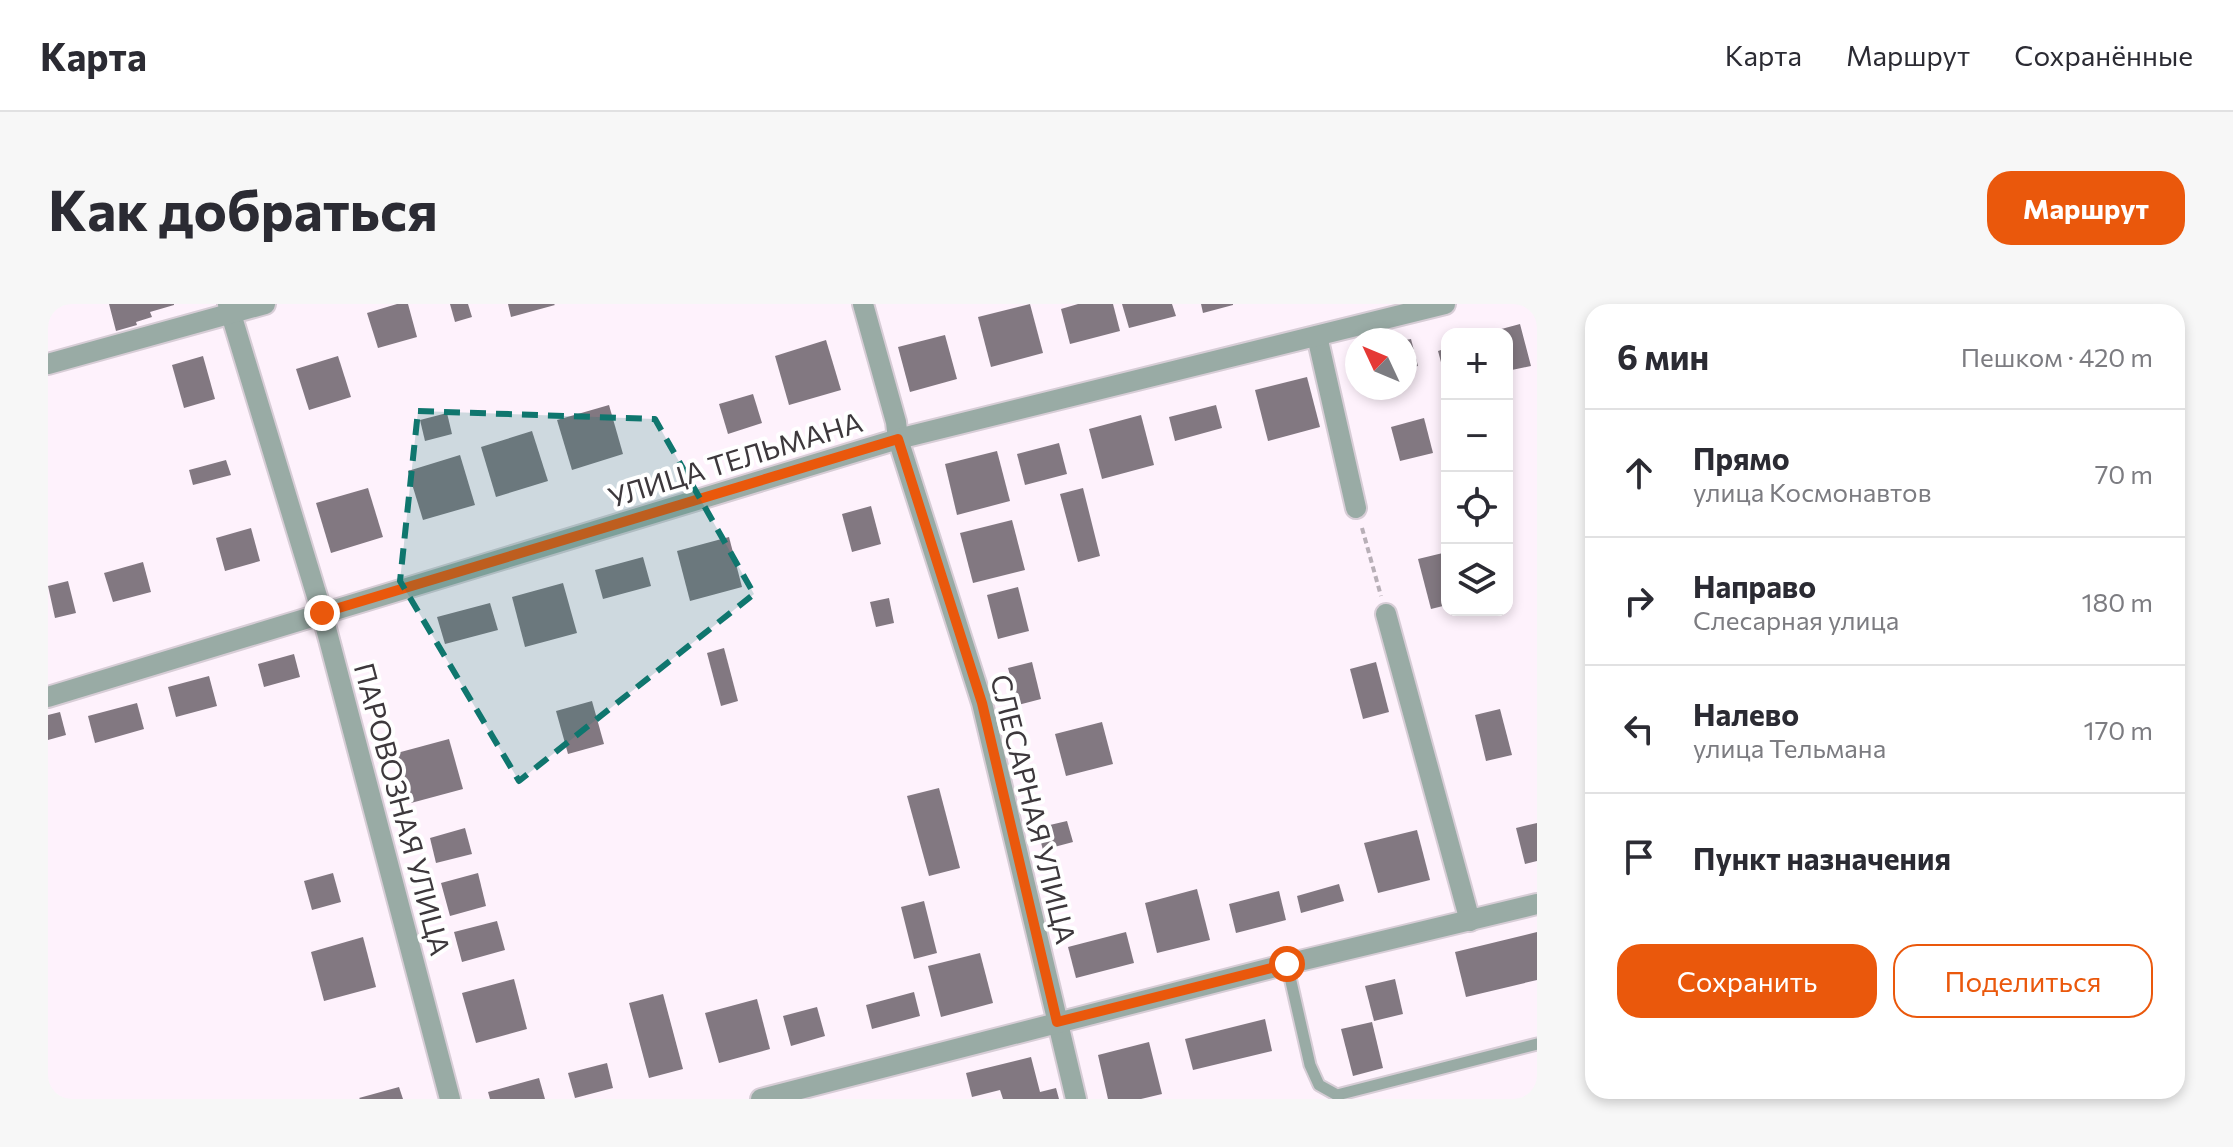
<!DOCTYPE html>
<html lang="ru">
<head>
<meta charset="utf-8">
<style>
  :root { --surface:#fff; --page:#f7f7f7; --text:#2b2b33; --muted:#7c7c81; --line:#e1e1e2; --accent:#ea580c }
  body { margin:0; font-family:Commissioner,sans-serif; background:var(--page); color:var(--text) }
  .controls { position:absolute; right:24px; top:24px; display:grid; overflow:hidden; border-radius:16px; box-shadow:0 4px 12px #0003 }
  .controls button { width:72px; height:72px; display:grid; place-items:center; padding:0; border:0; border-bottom:2px solid var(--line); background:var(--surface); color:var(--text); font:40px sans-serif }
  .compass { position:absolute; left:1297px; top:24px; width:72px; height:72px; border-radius:50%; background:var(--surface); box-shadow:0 4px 12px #0003; rotate:314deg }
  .stop { position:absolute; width:24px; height:24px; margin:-18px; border:6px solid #ea580c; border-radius:50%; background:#fff }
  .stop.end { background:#ea580c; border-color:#fff; box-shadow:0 2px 8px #0008 }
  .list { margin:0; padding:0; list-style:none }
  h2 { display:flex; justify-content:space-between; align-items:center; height:104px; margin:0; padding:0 32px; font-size:34px }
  h2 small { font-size:26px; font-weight:400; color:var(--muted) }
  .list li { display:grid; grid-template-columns:52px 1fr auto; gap:24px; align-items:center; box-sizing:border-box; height:128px; padding:0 32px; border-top:2px solid var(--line) }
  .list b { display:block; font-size:30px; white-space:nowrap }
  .list p { margin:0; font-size:26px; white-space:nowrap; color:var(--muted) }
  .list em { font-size:26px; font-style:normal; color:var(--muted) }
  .actions { display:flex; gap:16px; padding:24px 32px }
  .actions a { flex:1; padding:18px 0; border:2px solid var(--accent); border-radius:24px; text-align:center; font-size:28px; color:var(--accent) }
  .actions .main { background:var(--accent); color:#fff }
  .icon { flex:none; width:44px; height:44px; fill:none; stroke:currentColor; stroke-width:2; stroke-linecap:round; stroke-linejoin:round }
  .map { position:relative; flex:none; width:1489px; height:795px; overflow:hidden; border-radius:24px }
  header { display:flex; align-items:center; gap:48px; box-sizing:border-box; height:112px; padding:0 40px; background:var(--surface); border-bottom:2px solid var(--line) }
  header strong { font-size:38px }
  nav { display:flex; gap:44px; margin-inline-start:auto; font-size:28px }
  .intro { display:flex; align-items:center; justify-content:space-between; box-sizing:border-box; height:192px; padding:0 48px }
  h1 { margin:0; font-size:56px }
  .button { padding:20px 36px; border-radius:24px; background:var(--accent); color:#fff; font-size:28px; font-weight:700 }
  main { display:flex; gap:48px; padding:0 48px }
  aside { flex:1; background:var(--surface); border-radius:24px; box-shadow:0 4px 12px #0003 }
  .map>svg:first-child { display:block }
  .building { fill:#827881 }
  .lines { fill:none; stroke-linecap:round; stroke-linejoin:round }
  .lane-casing { stroke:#d7cdd6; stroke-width:15 }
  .street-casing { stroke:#d7cdd6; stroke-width:24 }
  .path { stroke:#b8afb7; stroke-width:4; stroke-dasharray:6 4; stroke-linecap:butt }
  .lane { stroke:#99aba5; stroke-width:11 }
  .street { stroke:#99aba5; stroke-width:20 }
  .route { stroke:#ea580c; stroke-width:10 }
  .marked { fill:#0f766e; fill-opacity:0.2; stroke:#0f766e; stroke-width:6; stroke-dasharray:16 10; stroke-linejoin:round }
  .labels { text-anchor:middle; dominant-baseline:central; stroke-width:8; stroke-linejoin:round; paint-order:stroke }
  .street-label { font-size:28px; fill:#3d383c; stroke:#fff }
</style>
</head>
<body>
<header>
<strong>Карта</strong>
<nav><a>Карта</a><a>Маршрут</a><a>Сохранённые</a></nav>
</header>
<div class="intro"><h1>Как добраться</h1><a class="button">Маршрут</a></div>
<main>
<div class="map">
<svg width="1489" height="795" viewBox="0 0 1489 795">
  <rect width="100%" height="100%" fill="#fef2fc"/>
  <g class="building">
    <polygon points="61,0 126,0 126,1 102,8 104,13 88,18 89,21 68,27"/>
    <polygon points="349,0 360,0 369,33 330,44 319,9"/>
    <polygon points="402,0 420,0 424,13 407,18"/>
    <polygon points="460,0 506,0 507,1 463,13"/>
    <polygon points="982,0 995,49 943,63 930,13"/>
    <polygon points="1030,0 1065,0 1072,27 1022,40 1013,5"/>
    <polygon points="1074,0 1124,0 1128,12 1081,24"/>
    <polygon points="1153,0 1185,0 1185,1 1155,9"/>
    <polygon points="1472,20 1483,62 1459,67 1459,30 1447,30 1446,27"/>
    <polygon points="897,31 909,75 862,88 850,43"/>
    <polygon points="1363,35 1370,62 1357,65 1357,36"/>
    <polygon points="778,36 793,86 741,101 727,52"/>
    <polygon points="1399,44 1399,77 1398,77 1390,47"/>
    <polygon points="155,52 167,95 136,104 124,61"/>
    <polygon points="290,52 303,93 261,106 248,65"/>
    <polygon points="1259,73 1272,123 1220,137 1207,86"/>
    <polygon points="705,90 714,119 680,130 671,100"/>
    <polygon points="561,101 575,150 524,166 509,116"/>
    <polygon points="1168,101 1174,124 1127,137 1121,113"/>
    <polygon points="399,109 404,130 377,137 372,116"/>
    <polygon points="1093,111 1106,161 1054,175 1041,125"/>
    <polygon points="1376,114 1385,149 1352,157 1343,123"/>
    <polygon points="484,127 500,177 448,193 433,143"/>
    <polygon points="1011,139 1019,170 977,181 969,150"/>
    <polygon points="949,147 962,197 909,211 897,160"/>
    <polygon points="412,151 427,201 375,216 360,167"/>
    <polygon points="178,156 183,171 145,181 141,166"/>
    <polygon points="320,184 335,233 283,249 268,199"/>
    <polygon points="1035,184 1052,252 1030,258 1012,190"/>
    <polygon points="823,202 833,240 804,248 794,210"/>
    <polygon points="964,216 977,266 925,279 912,229"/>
    <polygon points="203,224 212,257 177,267 168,234"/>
    <polygon points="681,233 694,283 642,297 629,247"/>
    <polygon points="1399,248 1399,301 1383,305 1370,255"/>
    <polygon points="595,253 603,282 555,295 547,266"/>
    <polygon points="95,258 103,288 65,298 56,269"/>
    <polygon points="20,277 28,309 7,314 0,282"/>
    <polygon points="515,279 529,329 477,343 464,293"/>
    <polygon points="970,283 981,327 950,335 939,291"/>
    <polygon points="841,294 846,319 828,323 822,298"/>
    <polygon points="442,299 450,326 397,340 389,313"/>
    <polygon points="676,344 690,397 673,402 659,349"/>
    <polygon points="246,350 252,373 216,383 210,360"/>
    <polygon points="984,358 993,395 970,401 960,364"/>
    <polygon points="1328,358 1341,408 1315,415 1302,365"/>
    <polygon points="161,372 169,402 128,413 120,383"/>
    <polygon points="544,397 556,440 520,450 508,407"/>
    <polygon points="89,399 96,425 47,439 40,412"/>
    <polygon points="1452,405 1464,451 1438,457 1427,411"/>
    <polygon points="12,408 18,431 0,436 0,411"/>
    <polygon points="1054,418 1065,460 1018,472 1007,430"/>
    <polygon points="401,435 415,485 363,499 349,449"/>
    <polygon points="891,484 912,564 881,572 859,492"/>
    <polygon points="1019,517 1025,538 995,546 989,524"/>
    <polygon points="1489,519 1489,557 1477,560 1468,524"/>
    <polygon points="417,524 424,550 388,559 382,534"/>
    <polygon points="1369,526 1382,576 1330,589 1316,539"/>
    <polygon points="285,569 293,598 264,606 256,577"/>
    <polygon points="430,569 438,602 402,612 393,579"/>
    <polygon points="1291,580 1296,597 1253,609 1249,592"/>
    <polygon points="1149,585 1162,636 1109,649 1097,599"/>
    <polygon points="1231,587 1238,616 1188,629 1181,600"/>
    <polygon points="876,597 889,649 866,655 853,603"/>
    <polygon points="449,617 457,646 414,658 406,628"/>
    <polygon points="1078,628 1086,659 1028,674 1020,643"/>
    <polygon points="1489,628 1489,676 1418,693 1407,648"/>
    <polygon points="315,633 328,683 276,697 263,648"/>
    <polygon points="932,649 945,699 893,713 880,662"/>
    <polygon points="466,675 479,725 428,739 414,689"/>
    <polygon points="1347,675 1355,710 1326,717 1317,682"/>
    <polygon points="866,688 872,712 824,725 818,701"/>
    <polygon points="615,690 635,765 601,774 581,699"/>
    <polygon points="709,695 722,745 671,759 657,709"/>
    <polygon points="769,703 777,732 743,742 735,712"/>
    <polygon points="1217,715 1224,747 1145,766 1137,735"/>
    <polygon points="1324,718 1335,764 1305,772 1293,725"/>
    <polygon points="1101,738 1114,790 1093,795 1060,795 1050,751"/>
    <polygon points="983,753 992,788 1008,784 1011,795 955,795 952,786 924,793 918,769"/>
    <polygon points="559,759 565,784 527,794 520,769"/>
    <polygon points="491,774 497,795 442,795 440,788"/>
    <polygon points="351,783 355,795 312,795 311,794"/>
  </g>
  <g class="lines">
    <g class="lane-casing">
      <polyline id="lane" points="1239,660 1262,761 1271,781 1289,791 1489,740"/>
    </g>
    <g class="street-casing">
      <g id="street">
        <polyline points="180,0 274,309 402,795"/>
        <polyline points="815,0 848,118 850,135 934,399 1028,795"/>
        <polyline points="1269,32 1308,204"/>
        <polyline points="0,60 217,0"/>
        <polyline points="1338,310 1422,617"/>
        <polyline points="0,393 850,135 1397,0"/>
        <polyline points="713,795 1239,660 1489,600"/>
      </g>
    </g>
    <polyline class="path" points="1314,224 1333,292"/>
    <use href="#lane" class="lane"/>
    <use href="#street" class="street"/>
  </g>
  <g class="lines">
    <polyline class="route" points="274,309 850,135 934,399 1009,718 1239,660"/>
  </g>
  <path class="marked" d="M370,107L607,115L706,290L471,477L352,277Z"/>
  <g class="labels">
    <g class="street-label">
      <text transform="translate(687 155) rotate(-17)">УЛИЦА ТЕЛЬМАНА</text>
      <text transform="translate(355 505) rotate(75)">ПАРОВОЗНАЯ УЛИЦА</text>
      <text transform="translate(986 505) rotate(76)">СЛЕСАРНАЯ УЛИЦА</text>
    </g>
  </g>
</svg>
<div class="controls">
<button>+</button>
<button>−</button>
<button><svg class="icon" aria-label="locate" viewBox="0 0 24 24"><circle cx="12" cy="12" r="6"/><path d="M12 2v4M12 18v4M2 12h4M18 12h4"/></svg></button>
<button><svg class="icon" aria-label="layers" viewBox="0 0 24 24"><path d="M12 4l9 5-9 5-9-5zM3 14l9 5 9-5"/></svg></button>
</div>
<svg class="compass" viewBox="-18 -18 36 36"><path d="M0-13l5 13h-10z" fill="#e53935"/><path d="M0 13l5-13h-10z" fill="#7c7c81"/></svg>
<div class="stop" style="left:1239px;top:660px"></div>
<div class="stop end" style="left:274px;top:309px"></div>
</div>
<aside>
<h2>6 мин<small>Пешком · 420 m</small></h2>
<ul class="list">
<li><svg class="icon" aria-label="ahead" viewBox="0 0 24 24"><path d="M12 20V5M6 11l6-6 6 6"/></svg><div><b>Прямо</b><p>улица Космонавтов</p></div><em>70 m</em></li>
<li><svg class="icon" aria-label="right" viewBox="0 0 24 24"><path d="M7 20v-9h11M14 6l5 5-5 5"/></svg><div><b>Направо</b><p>Слесарная улица</p></div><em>180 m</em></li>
<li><svg class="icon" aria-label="left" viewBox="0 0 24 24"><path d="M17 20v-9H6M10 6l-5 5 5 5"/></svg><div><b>Налево</b><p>улица Тельмана</p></div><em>170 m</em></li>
<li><svg class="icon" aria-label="arrive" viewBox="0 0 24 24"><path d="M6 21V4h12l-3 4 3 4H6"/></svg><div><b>Пункт назначения</b></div></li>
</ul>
<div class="actions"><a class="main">Сохранить</a><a>Поделиться</a></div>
</aside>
</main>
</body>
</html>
